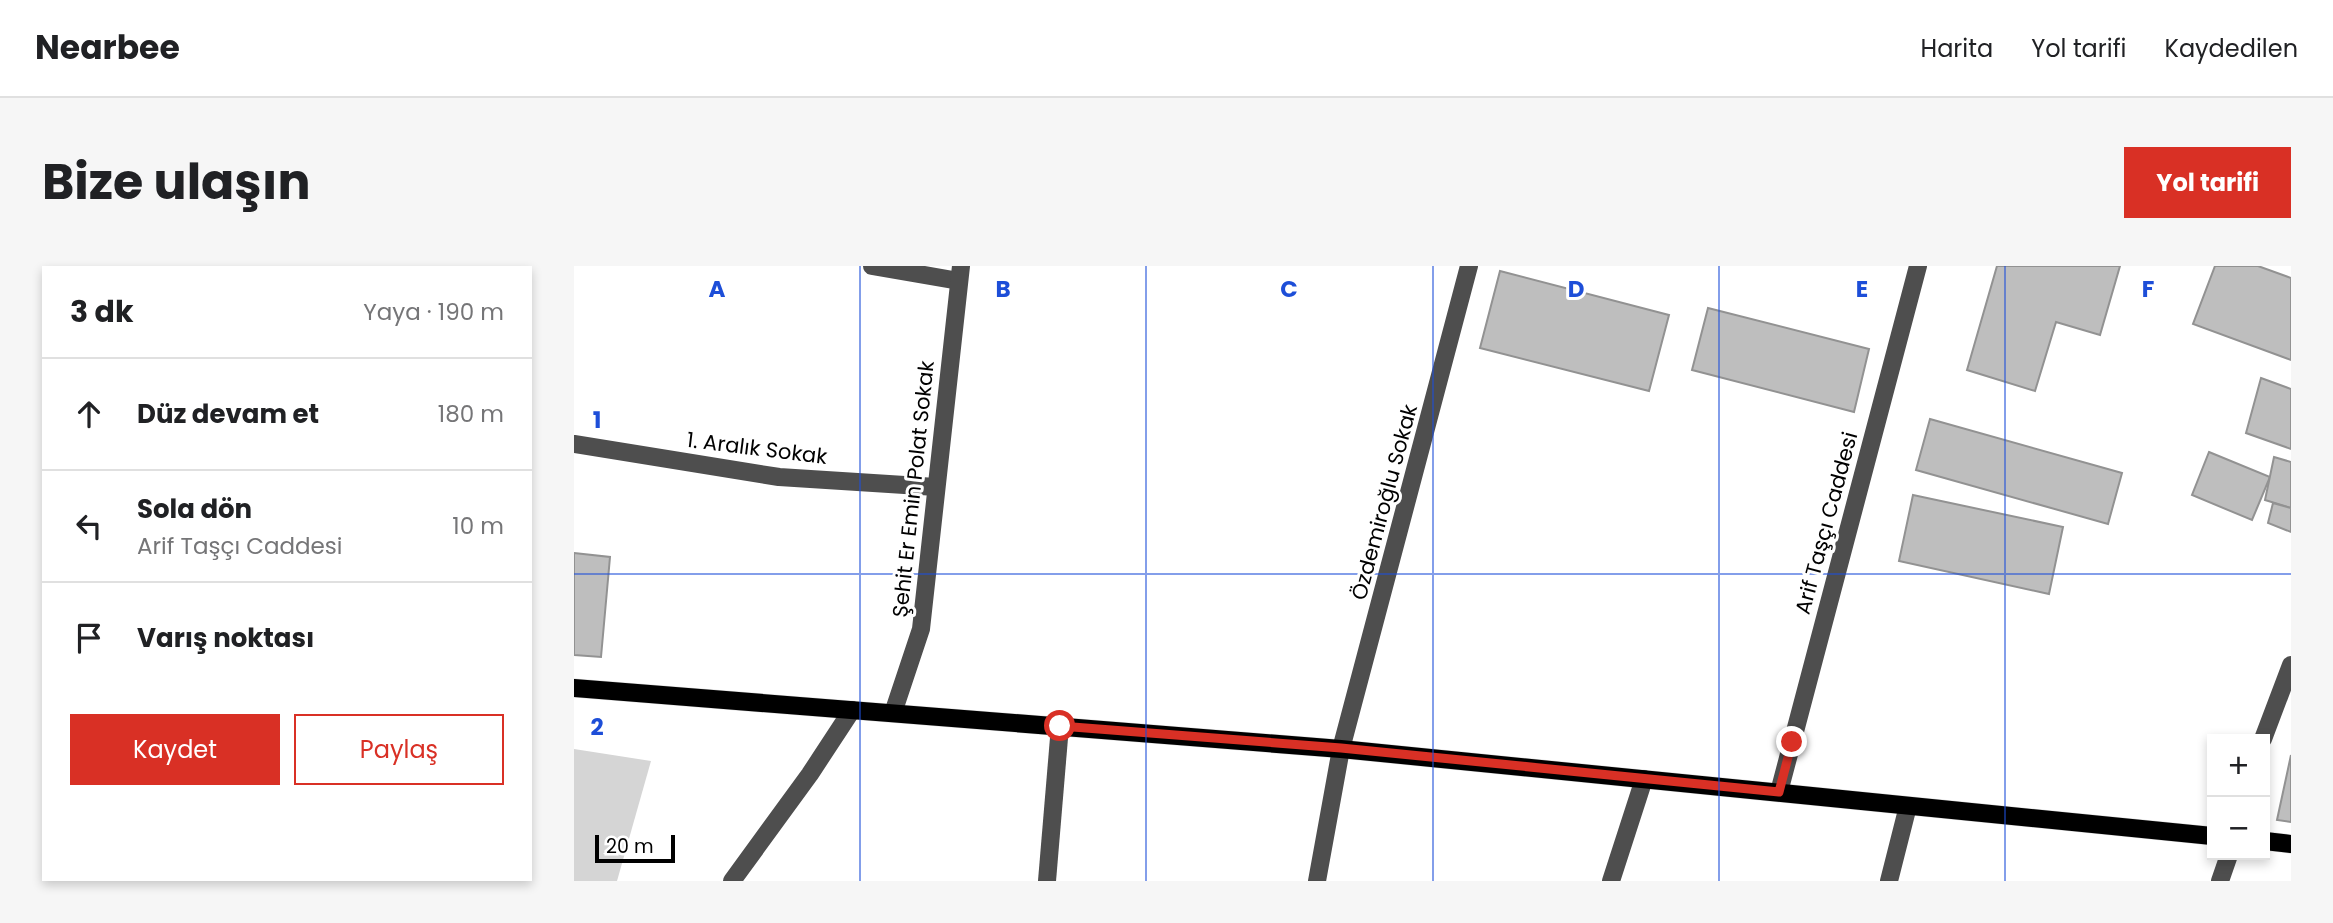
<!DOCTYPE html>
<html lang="tr">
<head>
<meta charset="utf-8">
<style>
  :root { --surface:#fff; --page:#f6f6f6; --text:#202124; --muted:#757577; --line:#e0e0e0; --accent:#d93025 }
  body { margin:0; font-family:Poppins,sans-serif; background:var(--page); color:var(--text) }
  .controls { position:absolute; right:21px; bottom:21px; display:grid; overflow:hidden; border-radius:0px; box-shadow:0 4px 10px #0003 }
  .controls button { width:63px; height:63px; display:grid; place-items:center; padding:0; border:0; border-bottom:2px solid var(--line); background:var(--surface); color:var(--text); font:35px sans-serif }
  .scale { position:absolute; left:21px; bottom:18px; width:80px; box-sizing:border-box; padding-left:7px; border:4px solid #000; border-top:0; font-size:19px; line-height:24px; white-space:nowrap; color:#000; -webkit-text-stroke:5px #fff; paint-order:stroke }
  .stop { position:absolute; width:21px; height:21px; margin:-16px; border:5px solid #d93025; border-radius:50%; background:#fff }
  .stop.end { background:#d93025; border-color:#fff; box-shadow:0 2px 7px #0008 }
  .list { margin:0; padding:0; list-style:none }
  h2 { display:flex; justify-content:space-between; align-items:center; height:91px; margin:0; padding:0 28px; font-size:30px }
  h2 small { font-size:23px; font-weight:400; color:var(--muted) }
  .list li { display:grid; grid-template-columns:46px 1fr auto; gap:21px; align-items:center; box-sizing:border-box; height:112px; padding:0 28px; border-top:2px solid var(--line) }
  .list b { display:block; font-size:26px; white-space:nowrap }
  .list p { margin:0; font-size:23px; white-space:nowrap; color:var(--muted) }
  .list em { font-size:23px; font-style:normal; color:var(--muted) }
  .actions { display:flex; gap:14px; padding:21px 28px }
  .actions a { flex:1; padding:16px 0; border:2px solid var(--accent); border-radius:0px; text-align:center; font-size:24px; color:var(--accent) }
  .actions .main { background:var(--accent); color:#fff }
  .icon { flex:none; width:38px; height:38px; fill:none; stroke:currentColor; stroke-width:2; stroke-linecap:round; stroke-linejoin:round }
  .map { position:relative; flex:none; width:1717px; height:615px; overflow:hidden; border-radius:0px }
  header { display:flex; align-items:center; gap:42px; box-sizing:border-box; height:98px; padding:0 35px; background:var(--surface); border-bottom:2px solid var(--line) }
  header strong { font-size:33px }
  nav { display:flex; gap:38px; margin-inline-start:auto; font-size:24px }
  .intro { display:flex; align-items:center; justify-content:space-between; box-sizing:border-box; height:168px; padding:0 42px }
  h1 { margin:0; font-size:49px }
  .button { padding:18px 32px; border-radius:0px; background:var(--accent); color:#fff; font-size:24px; font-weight:700 }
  main { display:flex; gap:42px; padding:0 42px }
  aside { flex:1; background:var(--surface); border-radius:0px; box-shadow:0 4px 10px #0003 }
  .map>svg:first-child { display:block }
  .green { fill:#d5d5d5 }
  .building { fill:#bebebe; stroke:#929292; stroke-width:2 }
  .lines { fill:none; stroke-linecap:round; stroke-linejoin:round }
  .major-casing { stroke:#dbdbdb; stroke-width:19 }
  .minor { stroke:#4e4e4e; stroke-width:18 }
  .major { stroke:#000; stroke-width:18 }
  .route { stroke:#d93025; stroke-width:9 }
  .grid { fill:none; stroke:#1d4ed8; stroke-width:2; stroke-opacity:0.55 }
  .labels { text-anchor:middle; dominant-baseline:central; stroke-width:6; stroke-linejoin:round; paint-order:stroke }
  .street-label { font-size:21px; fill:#000; stroke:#fff }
  .grid-label { font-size:23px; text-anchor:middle; font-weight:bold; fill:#1d4ed8; stroke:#fff; stroke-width:6; stroke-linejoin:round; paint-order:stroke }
</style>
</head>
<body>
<header>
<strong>Nearbee</strong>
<nav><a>Harita</a><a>Yol tarifi</a><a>Kaydedilen</a></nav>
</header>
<div class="intro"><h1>Bize ulaşın</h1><a class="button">Yol tarifi</a></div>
<main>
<aside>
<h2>3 dk<small>Yaya · 190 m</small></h2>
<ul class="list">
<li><svg class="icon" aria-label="ahead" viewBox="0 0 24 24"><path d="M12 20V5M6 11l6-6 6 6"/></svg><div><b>Düz devam et</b></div><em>180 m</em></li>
<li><svg class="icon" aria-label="left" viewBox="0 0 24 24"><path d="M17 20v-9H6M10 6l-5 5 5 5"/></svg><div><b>Sola dön</b><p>Arif Taşçı Caddesi</p></div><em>10 m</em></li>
<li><svg class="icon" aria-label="arrive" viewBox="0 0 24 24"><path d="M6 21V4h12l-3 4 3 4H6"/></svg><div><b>Varış noktası</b></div></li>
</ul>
<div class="actions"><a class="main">Kaydet</a><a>Paylaş</a></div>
</aside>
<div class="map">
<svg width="1717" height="615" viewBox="0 0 1717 615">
  <rect width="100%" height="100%" fill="#fff"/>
  <polygon class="green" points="0,483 77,495 43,615 0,615"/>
  <g class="building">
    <polygon points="1423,0 1546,0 1526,69 1482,56 1461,125 1393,104"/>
    <polygon points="1641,0 1684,0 1717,12 1717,94 1619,58"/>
    <polygon points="926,5 1095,49 1075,125 906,82"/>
    <polygon points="1134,42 1295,83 1280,146 1118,104"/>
    <polygon points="1687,112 1717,123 1717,183 1672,167"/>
    <polygon points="1356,153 1548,207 1534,258 1342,204"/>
    <polygon points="1635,186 1696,211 1678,254 1618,229"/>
    <polygon points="1700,191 1717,196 1717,242 1691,234"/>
    <polygon points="1339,229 1489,261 1475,328 1325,295"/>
    <polygon points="1699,237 1717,242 1717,266 1694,257"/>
    <polygon points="0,287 36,291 27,391 0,389"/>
    <polygon points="1717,489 1717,556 1703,554"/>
  </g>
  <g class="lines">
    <g class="major-casing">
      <g id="major">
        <polyline points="0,422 767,483 1638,570"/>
        <polyline points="1691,575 1717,578"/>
      </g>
    </g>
    <g class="minor">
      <polyline points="298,0 385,15"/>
      <polyline points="0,178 205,211 362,221"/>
      <polyline points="319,447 347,363 387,0"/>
      <polyline points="1689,473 1717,399"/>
      <polyline points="1205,526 1344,0"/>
      <polyline points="158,615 236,508 278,444"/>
      <polyline points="473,615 486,460"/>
      <polyline points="743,615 767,483 895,0"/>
      <polyline points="1037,615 1070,513"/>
      <polyline points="1315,615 1334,540"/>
      <polyline points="1646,615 1655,589"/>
    </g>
    <use href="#major" class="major"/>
  </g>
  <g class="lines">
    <polyline class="route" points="486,460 767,482 1205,526 1218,476"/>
  </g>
  <path class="grid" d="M286,0V615M572,0V615M859,0V615M1145,0V615M1431,0V615M0,308H1717"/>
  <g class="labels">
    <g class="street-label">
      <text transform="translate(183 182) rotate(7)">1. Aralık Sokak</text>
      <text transform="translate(339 223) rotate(-84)">Şehit Er Emin Polat Sokak</text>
      <text transform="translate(810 236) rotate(-75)">Özdemiroğlu Sokak</text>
      <text transform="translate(1252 257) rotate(-75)">Arif Taşçı Caddesi</text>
    </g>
  </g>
  <g class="grid-label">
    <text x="143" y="31">A</text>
    <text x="429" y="31">B</text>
    <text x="715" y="31">C</text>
    <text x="1002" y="31">D</text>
    <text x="1288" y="31">E</text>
    <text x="1574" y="31">F</text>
    <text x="23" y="162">1</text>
    <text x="23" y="469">2</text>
  </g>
</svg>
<div class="controls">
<button>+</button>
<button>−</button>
</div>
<div class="scale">20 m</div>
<div class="stop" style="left:486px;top:460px"></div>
<div class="stop end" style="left:1218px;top:476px"></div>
</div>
</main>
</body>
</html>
